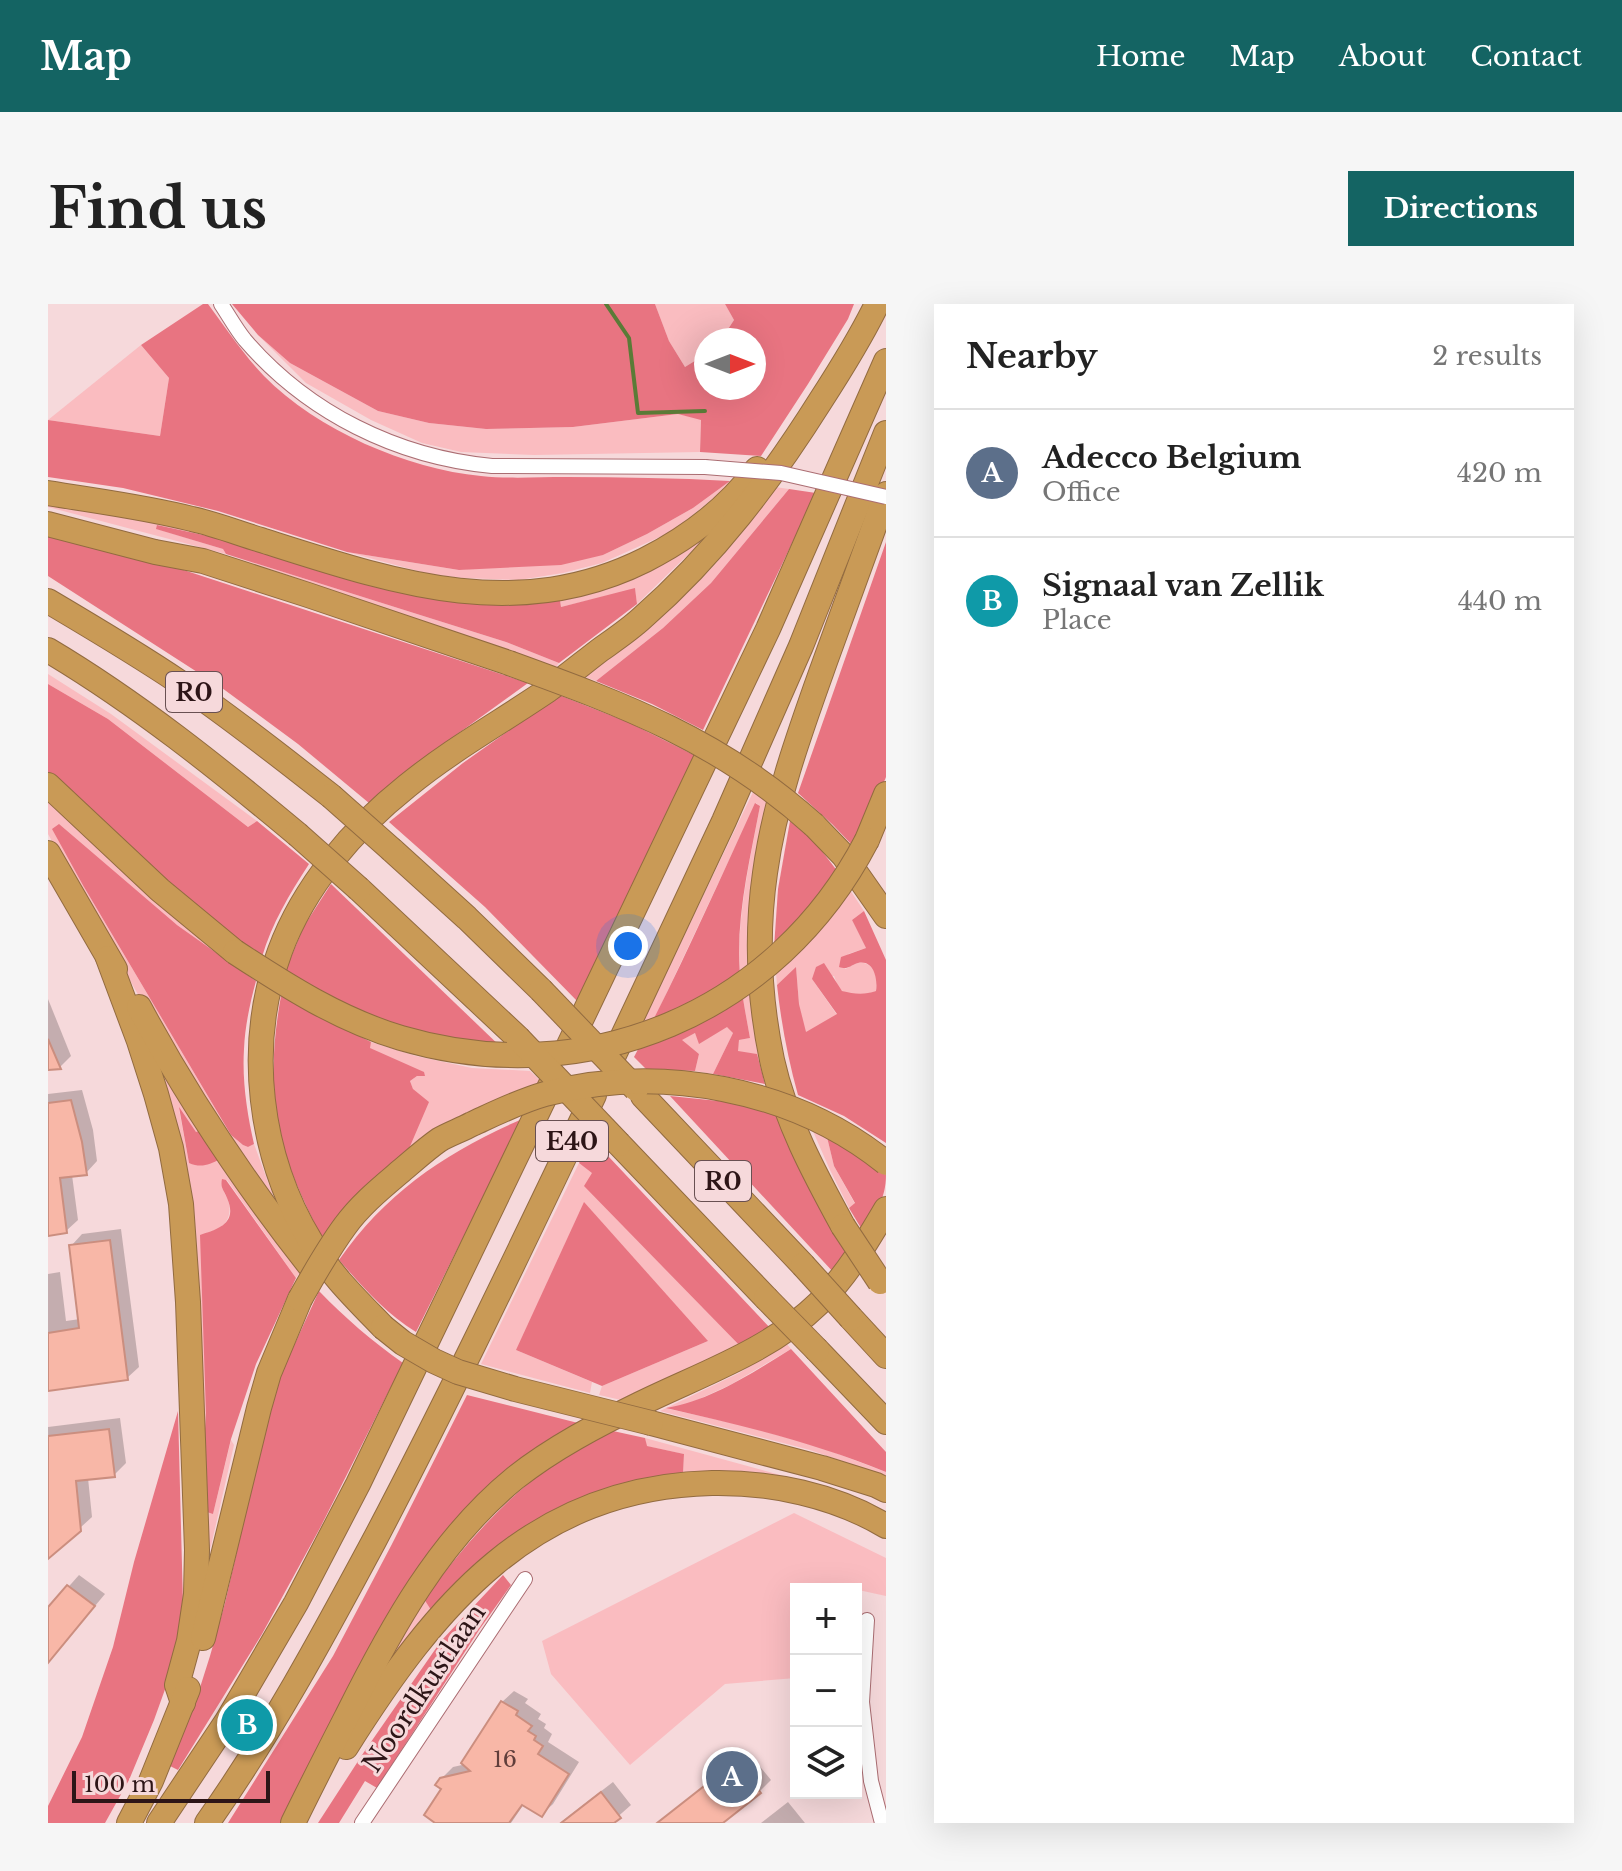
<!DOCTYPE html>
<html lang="en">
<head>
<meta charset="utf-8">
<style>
  :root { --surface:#fff; --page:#f6f6f6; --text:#222; --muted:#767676; --line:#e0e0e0; --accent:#146463 }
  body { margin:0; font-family:"Libre Baskerville",serif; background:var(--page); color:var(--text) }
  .controls { position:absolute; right:24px; bottom:24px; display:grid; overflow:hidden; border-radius:0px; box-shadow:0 8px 32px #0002 }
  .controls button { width:72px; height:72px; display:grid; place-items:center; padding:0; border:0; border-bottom:2px solid var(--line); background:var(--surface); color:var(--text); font:40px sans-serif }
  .compass { position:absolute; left:646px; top:24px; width:72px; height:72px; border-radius:50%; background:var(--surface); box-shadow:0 8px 32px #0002; rotate:90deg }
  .scale { position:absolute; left:24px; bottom:20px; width:198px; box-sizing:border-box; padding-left:8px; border:4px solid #2d1517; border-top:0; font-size:22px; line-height:28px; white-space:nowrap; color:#2d1517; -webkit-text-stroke:6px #f6d9db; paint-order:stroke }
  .you { position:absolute; left:580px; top:642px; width:28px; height:28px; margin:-20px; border:6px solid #fff; border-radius:50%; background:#1a73e8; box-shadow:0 0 0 12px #1a73e833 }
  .badge { display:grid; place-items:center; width:52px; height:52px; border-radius:50%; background:var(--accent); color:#fff; font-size:26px; font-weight:700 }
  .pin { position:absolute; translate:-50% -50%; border:4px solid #fff; box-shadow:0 2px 8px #0006 }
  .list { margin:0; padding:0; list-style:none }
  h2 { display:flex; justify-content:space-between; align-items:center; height:104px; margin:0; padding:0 32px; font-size:34px }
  h2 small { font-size:26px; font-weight:400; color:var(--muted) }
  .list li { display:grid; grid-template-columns:52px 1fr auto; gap:24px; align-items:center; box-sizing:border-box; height:128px; padding:0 32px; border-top:2px solid var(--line) }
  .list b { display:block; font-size:30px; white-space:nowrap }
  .list p { margin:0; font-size:26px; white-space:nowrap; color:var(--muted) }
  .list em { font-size:26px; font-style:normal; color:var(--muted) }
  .icon { flex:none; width:44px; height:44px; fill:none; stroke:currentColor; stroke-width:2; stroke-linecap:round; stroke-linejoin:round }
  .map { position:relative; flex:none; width:838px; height:1519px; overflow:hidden; border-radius:0px }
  header { display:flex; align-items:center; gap:48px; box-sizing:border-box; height:112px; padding:0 40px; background:var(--accent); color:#fff }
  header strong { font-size:38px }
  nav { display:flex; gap:44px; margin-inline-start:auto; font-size:28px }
  .intro { display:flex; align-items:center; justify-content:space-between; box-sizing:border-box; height:192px; padding:0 48px }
  h1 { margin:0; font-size:56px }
  .button { padding:20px 36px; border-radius:0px; background:var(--accent); color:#fff; font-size:28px; font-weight:700 }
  main { display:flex; gap:48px; padding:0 48px }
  aside { flex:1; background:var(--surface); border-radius:0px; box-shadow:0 8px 32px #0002 }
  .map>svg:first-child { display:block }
  .green { fill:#fabcc0 }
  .forest { fill:#e87481 }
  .shadow { fill:#0003 }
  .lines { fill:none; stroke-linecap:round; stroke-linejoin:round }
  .stream { stroke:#5a7b37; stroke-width:4 }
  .building { fill:#f8b7a7; stroke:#cb8e7f; stroke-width:2 }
  .street-casing { stroke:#ab6d72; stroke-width:16 }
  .highway-casing { stroke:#926b40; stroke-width:26 }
  .street { stroke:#fff; stroke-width:14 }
  .highway { stroke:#c99a56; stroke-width:24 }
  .street-bridge-casing { stroke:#ab6d72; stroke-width:16; stroke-linecap:butt }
  .highway-bridge-casing { stroke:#926b40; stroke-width:26; stroke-linecap:butt }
  .street-bridge { stroke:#fff; stroke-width:14 }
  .highway-bridge { stroke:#c99a56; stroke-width:24 }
  .labels { text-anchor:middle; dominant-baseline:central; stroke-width:6; stroke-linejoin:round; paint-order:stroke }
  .number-label { font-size:22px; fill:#603e3b }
  .shield { fill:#f6d9db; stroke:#695052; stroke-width:2 }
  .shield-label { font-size:24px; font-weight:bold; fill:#2d1517 }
  .street-label { font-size:26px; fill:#2d1517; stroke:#f6d9db }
</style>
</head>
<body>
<header>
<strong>Map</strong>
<nav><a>Home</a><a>Map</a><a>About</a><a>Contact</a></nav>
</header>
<div class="intro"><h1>Find us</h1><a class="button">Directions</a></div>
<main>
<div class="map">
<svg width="838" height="1519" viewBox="0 0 838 1519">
  <rect width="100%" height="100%" fill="#f6d9db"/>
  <g class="green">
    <polygon points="607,0 677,0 686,16 673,36 658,36 658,50 637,63 621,37"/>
    <polygon points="210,31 242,59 330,107 381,119 438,125 525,123 630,110 653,115 652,148 486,151 413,148 374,139 323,116 258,79"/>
    <polygon points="93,41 121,74 112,132 0,116"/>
    <polygon points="682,177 684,179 625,227 554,259 515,269 471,276 415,274 381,270 299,248 411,266 555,251 599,230 645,204"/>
    <path d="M727,183L741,185L663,279L615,324L548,377L537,373C574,345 612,317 645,283C676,253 702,218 727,183Z"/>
    <polygon points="0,198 140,224 182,237 109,221 109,225 175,245 178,250 458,338 511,359 508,363 178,250 0,203"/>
    <path d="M655,236L589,300L587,285L513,303L512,296C535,290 559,285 580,276C606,265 630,250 655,236Z"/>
    <polygon points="0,370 63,410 209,517 200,523 60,415 0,380"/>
    <path d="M706,486L719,497C711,542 700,587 699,633C699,683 710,732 720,781L717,780L708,750L689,748L691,736L702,734C697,706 691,677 691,648C692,599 703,550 712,502L708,499L604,720L591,725Z"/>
    <polygon points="0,496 166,648 129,621 36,583 183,831 195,841 200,843 206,840 230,905 116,737 0,530"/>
    <path d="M790,568L816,607L804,616L818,644L800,650L797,665C803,663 810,657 816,659C828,662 830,678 828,687C818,691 800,693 792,685C790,684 787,674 786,672L764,675L789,711L757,729L751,700L748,664L729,681L726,644Z"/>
    <polygon points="679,722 685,729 665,770 647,767 651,750 633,736 647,729 652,739"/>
    <polygon points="323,738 368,752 424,764 482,767 496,780 360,847 365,785 362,777 369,772 321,744"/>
    <path d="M103,745L154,825L148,829L131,805L141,859L172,855L255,964L248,974L179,876H174C172,886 179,890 181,900C184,915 175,925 161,928L158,1109L155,1156Z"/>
    <polygon points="764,825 779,833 786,862 807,900 801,904 782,866"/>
    <polygon points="531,859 545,869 537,882 694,1044 582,1098 551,1091 554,1082 660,1037 468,1046 544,1078 542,1089 433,1060"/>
    <polygon points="738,1039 743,1045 682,1081 638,1101 621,1105 693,1121 769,1142 838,1168 838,1174 826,1168 762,1146 612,1107 691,1069"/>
    <polygon points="597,1134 765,1180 687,1169 635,1170 636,1150 598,1142"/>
    <polygon points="183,1136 186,1141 163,1242 161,1246 156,1204 165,1210"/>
    <polygon points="746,1209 838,1254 838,1292 792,1282 791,1285 748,1285 748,1374 677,1380 582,1461 503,1370 494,1337"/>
    <polygon points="376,1295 383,1306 320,1394"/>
  </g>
  <g class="forest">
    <path d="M155,0H160C178,24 195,50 216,72C269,126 359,165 433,172C461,175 490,173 518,173C573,173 628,174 682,177L645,204L599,230L555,251L513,261L411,266L299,248L170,207L75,184L0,173V116L112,132L121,74L93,41Z"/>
    <polygon points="184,0 607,0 621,37 637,63 658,50 658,84 706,84 706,36 673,36 686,16 677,0 806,0 800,15 760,80 713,152 652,148 653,116 630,110 525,123 438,125 381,119 330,107 242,59 210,31"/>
    <polygon points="741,185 768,189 655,426 604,400 548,377 615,324 663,279"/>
    <polygon points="109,221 469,299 512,296 513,303 587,284 589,300 511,359 458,338 178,250 175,245 108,225"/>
    <polygon points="0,228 96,253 480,379 361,465 321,499 250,440 174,384 0,272"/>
    <polygon points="838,238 838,473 808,545 784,520 750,489"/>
    <path d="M0,380L60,415L200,523L209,517L261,560C241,591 224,619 214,653L133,592L0,468Z"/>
    <polygon points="511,391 582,419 646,451 532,700 437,603 341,518 415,459"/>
    <path d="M707,499L712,502C703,550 691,599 691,649C691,677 697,706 702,734L691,736L690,747L709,750L717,780L665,770L685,729L679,723L651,740L647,729L634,736L651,750L647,767L598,765L586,753C630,670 668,584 707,499Z"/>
    <polygon points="742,517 767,538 790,568 726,644 730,585"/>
    <path d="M11,520L129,621L208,677C202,699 197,722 196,745C194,777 199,809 206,840L200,843L195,841L183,831L36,583L4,525Z"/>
    <polygon points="283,580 456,746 340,723 236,670 256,622"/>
    <path d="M816,607L838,656V839L796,812L750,791C740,755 733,718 729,681L748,663L751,700L758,728L789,710L764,675L768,663L776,659L794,687C806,690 816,691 828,687C830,676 826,655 810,659C801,662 800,666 791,663L793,653L818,644L804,616Z"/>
    <path d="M233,692L323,738L322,744L376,768L377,772H369L362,777L365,785L381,798L360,847L274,935C265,916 256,898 248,879C222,816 221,758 233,692Z"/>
    <path d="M622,792L690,799L729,811C746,862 773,907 801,952L787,970Z"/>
    <path d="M131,803L148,828L154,826L172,855C161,861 153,864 141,859Z"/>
    <path d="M474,815L368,1028C337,1009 315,983 291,956C339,887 399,848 474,815Z"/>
    <path d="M779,833L838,871C838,895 827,909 816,929L801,904L807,899L786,862Z"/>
    <polygon points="544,835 724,1026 694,1044 536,882 544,869 531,859"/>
    <path d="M174,875L178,876L248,974L208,1060L183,1135L165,1210L159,1208L155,1156L158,1109L152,931C171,925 190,919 179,894C176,886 172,884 174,875Z"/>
    <polygon points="536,898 660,1037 554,1082 468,1046"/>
    <path d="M271,987C297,1014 324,1037 355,1059L272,1224L214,1330L130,1466L122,1462L149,1393L162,1352L177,1299L212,1147L233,1070Z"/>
    <path d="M743,1045L838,1148V1168C767,1139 693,1121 618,1104C664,1096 704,1069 743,1045Z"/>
    <polygon points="419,1091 534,1120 436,1194 236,1519 180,1519 285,1352 344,1240"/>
    <polygon points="130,1107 135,1300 129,1352 106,1416 81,1476 57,1519 0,1519 0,1502 34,1433 65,1343 86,1258"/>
    <path d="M565,1127L597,1134L599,1142L636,1150L635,1170L593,1177L452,1244L418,1269L383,1306L376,1295C412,1247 451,1200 500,1164C520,1149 543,1139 565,1127Z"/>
    <polygon points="455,1271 463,1281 431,1326 329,1484 317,1477 291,1519 270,1519 316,1448 393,1337"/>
  </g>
  <g class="shadow">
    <polygon points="0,695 23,752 12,763 0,764"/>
    <polygon points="34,786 45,826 49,857 38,869 24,871 30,916 18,927 0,930 0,790"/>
    <polygon points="73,925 91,1063 79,1074 0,1085 0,970 12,968 18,1017 32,1015 23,942 34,930"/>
    <polygon points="72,1114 78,1159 66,1171 40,1174 44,1213 0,1253 0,1123"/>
    <polygon points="31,1271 57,1290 0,1358 0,1306"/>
    <polygon points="466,1387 480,1395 477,1399 493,1410 490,1415 498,1420 496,1424 504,1430 500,1438 531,1458 505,1500 493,1511 476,1500 463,1519 391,1519 396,1484 393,1475 405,1463 414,1461 454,1398"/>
    <polygon points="700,1448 723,1476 712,1487 671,1519 615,1519 625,1507"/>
    <polygon points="565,1478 583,1501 566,1516 568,1519 512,1519"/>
    <polygon points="740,1498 757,1519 713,1519"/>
  </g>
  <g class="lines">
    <polyline class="stream" points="558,0 581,34 590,109 657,107"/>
  </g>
  <g class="building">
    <polygon points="0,735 13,765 0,766"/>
    <polygon points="23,796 34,838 39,871 12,874 19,929 0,932 0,799"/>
    <polygon points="62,936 80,1076 0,1087 0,1029 31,1024 21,941"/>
    <polygon points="61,1125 67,1173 28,1177 33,1227 0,1255 0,1132"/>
    <polygon points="19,1281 47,1302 0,1359 0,1303"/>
    <polygon points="453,1397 470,1407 468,1411 484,1422 480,1427 488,1432 486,1436 495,1442 490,1450 521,1470 494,1513 474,1501 461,1519 387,1519 376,1511 393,1485 387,1481 392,1474 422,1467 413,1459"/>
    <polygon points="688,1457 713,1489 675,1519 609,1519"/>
    <polygon points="553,1488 573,1514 566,1519 513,1519"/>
  </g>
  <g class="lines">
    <g class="street-casing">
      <g id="street">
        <path d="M173,0C181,12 188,25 197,36C260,109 349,153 444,162L657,163"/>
        <polyline points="819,1316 814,1398 823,1477 834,1519"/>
        <polyline points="314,1519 477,1275"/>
      </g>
    </g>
    <g class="highway-casing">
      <g id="highway">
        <path d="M0,189C48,197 97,203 144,215C167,220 190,229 213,236C342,277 467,321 597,256C640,234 680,204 709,165"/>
        <polyline points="0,220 107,248 155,257 260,291 461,359"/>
        <path d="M0,297C44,323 88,349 131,378C183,413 233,453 283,492"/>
        <path d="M0,346C89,399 170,464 249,530"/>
        <polyline points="0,481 112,586 187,648"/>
        <polyline points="766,521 796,552 838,612"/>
        <polyline points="819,536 838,490"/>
        <polyline points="344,546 419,614 493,686"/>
        <polyline points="0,549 67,665"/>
        <polyline points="311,585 470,734"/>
        <polyline points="60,654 91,737 108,790 123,844 133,900 140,998 149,1246 148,1290 141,1337 129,1381 135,1399"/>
        <path d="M91,703C140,794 198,881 262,962"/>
        <polyline points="521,741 720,325 838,57"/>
        <polyline points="566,751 676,517 753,342 838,129"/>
        <polyline points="595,792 755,961"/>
        <polyline points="571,840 718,994"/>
        <path d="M795,922C766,869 737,815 724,756C711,694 708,631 717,569C727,495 753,425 778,355C798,300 818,245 838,190"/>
        <polyline points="803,1014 838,1052"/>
        <path d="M335,1023C309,996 282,970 263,938C211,852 197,742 232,647C256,582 305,525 359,482C403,446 453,418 500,386C518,373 535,359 552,346C566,336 581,326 594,314C666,251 722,177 773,96C793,65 813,33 829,0"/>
        <polyline points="769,1046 838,1118"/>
        <polyline points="603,1119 774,1164 828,1181 838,1186"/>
        <polyline points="155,1334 211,1104 221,1069 252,995"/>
        <path d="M298,1443C387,1302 483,1183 664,1179C723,1178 786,1191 838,1222"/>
        <polyline points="81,1519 103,1477 140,1385"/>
        <polyline points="111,1519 179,1417 248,1299 310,1180 504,778"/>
        <path d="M159,1519C222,1430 274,1334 326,1237C403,1091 474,941 546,791"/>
        <path d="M245,1519C263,1482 281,1447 300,1410C343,1324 391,1236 467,1174C505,1144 549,1121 592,1100C653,1070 722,1047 771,999C799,971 818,939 838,905"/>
      </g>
    </g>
    <use href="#street" class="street"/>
    <use href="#highway" class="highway"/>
    <g class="street-bridge-casing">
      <polyline id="street-bridge" points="657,163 733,169 838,193"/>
    </g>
    <g class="highway-bridge-casing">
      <g id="highway-bridge">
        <path d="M461,359C577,401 673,437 766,521"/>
        <polyline points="283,492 344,546"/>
        <polyline points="249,530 311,585"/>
        <path d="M187,648C239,682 292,716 353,734C539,789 729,709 819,536"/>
        <polyline points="493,686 588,785"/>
        <polyline points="470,734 571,840"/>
        <polyline points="795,922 832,978"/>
        <polyline points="755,961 803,1014"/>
        <polyline points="718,994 769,1046"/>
        <path d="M252,995C266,970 280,945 297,922C312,901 333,884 353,867C365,857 378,845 391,836C401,830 413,826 424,820C448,809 472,797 497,790C612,760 745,784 838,859"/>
        <polyline points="335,1023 355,1039 386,1057 410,1068 467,1085 603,1119"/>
      </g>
    </g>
    <use href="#street-bridge" class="street-bridge"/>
    <use href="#highway-bridge" class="highway-bridge"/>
  </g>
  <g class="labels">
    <g class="number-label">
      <text x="457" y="1455">16</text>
    </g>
    <g class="shield">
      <rect x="118" y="368" width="56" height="40" rx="6"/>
      <rect x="488" y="817" width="72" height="40" rx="6"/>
      <rect x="647" y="857" width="56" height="40" rx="6"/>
    </g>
    <g class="shield-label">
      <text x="146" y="388">R0</text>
      <text x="524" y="837">E40</text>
      <text x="675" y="877">R0</text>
    </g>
    <g class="street-label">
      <text transform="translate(376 1384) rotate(-56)">Noordkustlaan</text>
    </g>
  </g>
</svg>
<div class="controls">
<button>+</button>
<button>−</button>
<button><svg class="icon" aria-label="layers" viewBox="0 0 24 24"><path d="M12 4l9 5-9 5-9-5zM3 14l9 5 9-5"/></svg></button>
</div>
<svg class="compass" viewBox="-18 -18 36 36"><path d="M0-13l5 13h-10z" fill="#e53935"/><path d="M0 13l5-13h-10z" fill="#767676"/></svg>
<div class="scale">100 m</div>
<div class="you"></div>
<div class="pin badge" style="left:684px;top:1473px;background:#5c6f8a">A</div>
<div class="pin badge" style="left:199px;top:1421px;background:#0f9aa8">B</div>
</div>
<aside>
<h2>Nearby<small>2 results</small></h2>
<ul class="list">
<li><span class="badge" style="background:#5c6f8a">A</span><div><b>Adecco Belgium</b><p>Office</p></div><em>420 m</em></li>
<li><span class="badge" style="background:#0f9aa8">B</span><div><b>Signaal van Zellik</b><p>Place</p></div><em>440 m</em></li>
</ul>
</aside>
</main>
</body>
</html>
